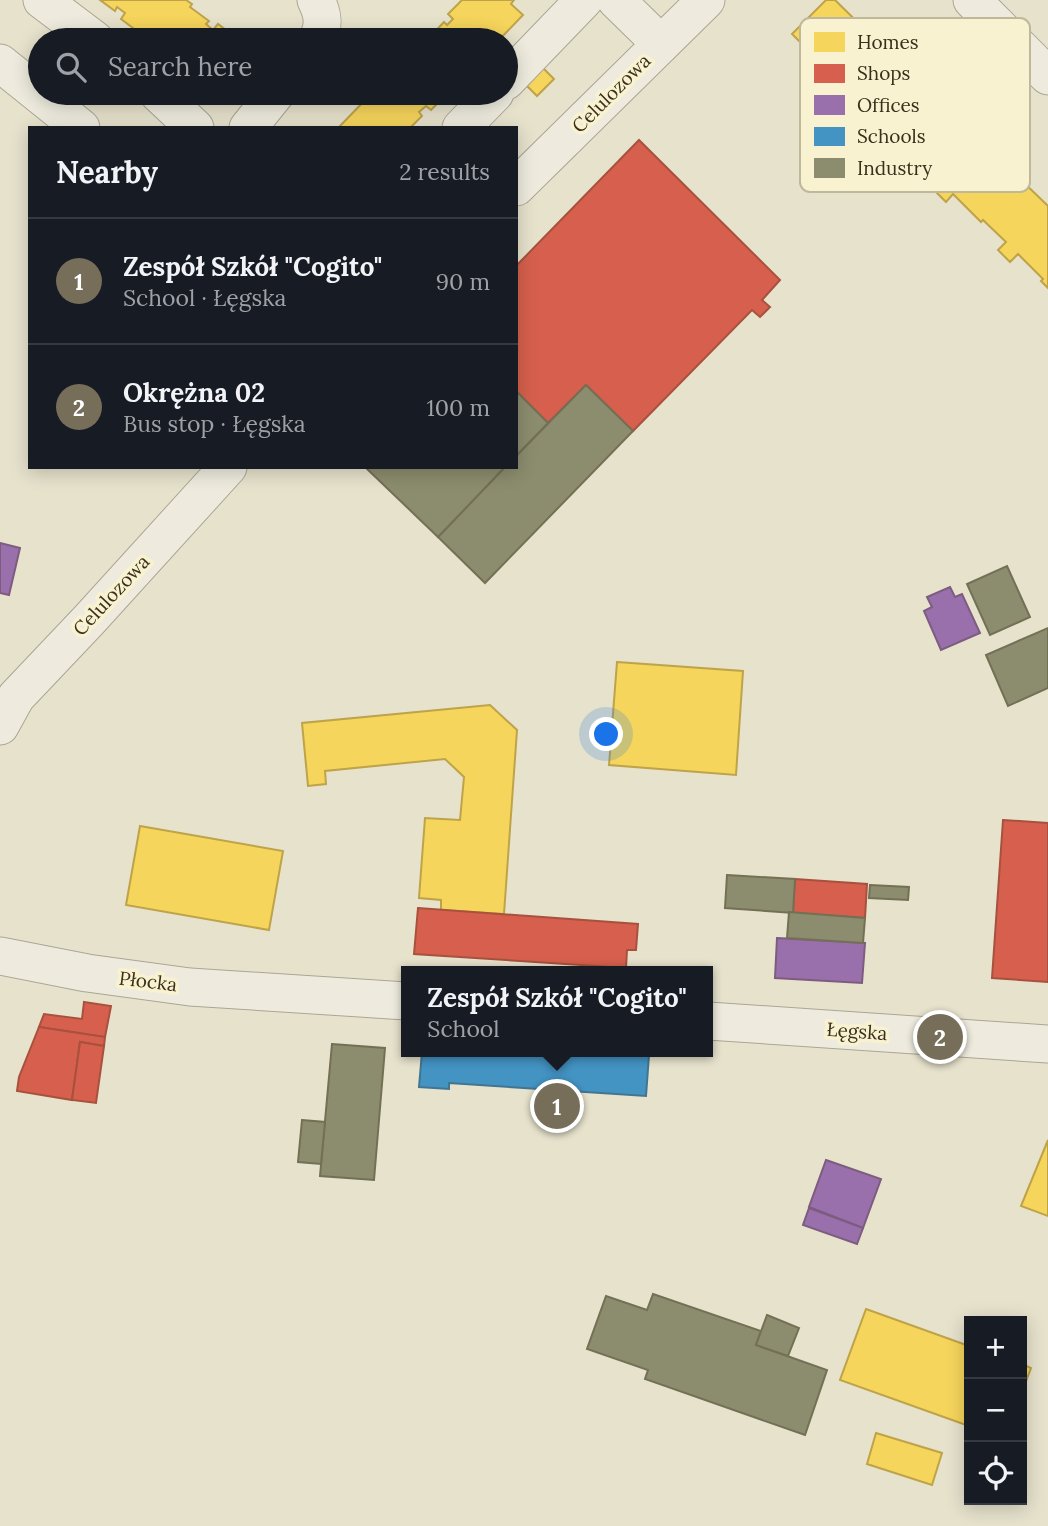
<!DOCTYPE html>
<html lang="en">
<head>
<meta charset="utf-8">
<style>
  :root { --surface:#171b24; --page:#20242c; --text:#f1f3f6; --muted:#9ea1a6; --line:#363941; --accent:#776e5a }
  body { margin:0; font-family:Lora,serif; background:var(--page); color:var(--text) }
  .controls { position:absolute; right:21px; bottom:21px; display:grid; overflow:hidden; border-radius:0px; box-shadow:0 4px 18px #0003 }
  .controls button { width:63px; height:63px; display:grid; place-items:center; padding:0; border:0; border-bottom:2px solid var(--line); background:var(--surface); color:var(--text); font:35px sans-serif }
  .you { position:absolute; left:607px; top:735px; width:24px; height:24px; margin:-18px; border:5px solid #fff; border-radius:50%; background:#1a73e8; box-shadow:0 0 0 10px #1a73e833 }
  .badge { display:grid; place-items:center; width:46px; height:46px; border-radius:50%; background:var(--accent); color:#fff; font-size:23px; font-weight:700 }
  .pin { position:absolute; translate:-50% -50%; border:4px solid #fff; box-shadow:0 2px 7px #0006 }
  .popup { position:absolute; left:401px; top:966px; width:312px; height:91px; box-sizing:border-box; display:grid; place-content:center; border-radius:0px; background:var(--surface); filter:drop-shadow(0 2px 5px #0005); font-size:23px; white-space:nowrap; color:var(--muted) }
  .popup b { font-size:26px; color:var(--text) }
  .popup::after { content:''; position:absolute; left:50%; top:100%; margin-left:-14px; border:14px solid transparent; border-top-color:var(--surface) }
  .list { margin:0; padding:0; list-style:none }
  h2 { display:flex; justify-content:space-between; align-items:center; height:91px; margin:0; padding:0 28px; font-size:30px }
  h2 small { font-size:23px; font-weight:400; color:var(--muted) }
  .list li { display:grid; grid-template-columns:46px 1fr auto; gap:21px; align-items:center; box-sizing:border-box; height:126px; padding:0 28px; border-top:2px solid var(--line) }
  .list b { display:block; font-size:26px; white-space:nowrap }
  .list p { margin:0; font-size:23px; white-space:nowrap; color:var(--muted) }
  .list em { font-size:23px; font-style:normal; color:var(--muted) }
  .icon { flex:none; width:38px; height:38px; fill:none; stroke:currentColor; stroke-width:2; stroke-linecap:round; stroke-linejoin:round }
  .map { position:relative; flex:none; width:1048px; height:1526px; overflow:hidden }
  .search { position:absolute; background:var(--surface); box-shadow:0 4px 18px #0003; left:28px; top:28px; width:490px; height:77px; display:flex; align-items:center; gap:18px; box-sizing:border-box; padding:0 24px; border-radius:38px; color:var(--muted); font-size:26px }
  .panel { position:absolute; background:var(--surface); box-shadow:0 4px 18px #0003; left:28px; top:126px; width:490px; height:343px; border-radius:0px }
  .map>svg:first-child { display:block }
  .homes { fill:#f6d55c; stroke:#bea349; stroke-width:2 }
  .shops { fill:#d6604d; stroke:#a8513e; stroke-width:2 }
  .offices { fill:#9970ab; stroke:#7d5c80; stroke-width:2 }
  .schools { fill:#4393c3; stroke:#417591; stroke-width:2 }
  .industry { fill:#8c8c6e; stroke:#747055; stroke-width:2 }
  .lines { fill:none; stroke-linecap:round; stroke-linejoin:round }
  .minor-casing { stroke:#aba695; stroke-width:39 }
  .minor { stroke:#eeebde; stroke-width:37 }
  .labels { text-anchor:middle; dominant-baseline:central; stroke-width:7; stroke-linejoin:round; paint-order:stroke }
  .street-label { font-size:19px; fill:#3b2f1c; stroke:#f8f2d1 }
  .key { fill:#f8f2d1; stroke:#bfb89b; stroke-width:2 }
  .key-label { font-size:19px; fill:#3b2f1c }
</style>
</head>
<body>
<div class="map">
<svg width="1048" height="1526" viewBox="0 0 1048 1526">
  <rect width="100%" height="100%" fill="#e6e2cc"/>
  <g class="homes">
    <polygon points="100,0 186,0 192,4 190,7 209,21 206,24 213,30 218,24 239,40 149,40 121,19 125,13 117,7 115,11"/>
    <polygon points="462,0 514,0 511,4 523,15 499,40 423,40 426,37 428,39 444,22 447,25 453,19 448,14"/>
    <polygon points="826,0 835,0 893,57 895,55 959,118 957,120 1019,181 1020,179 1048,206 1048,288 1041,281 1043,279 1018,254 1010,262 998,250 1006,242 983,220 981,222 953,194 946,202 934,190 942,183 917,158 919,157 893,130 885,138 873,126 881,119 858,96 856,97 828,70 821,78 809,66 817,59 792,34"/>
    <polygon points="542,67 554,79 537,96 525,84"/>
    <polygon points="375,93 448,93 431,110 426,106 419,112 422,116 410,128 338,128 369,96 370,98"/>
    <polygon points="617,662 743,671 736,775 609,765"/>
    <polygon points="490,705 517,730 504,914 441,910 441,900 419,898 425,818 460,820 464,777 445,759 325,771 326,784 308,786 302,723"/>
    <polygon points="140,826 283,851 269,930 126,905"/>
    <polygon points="1048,1140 1048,1216 1021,1206"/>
    <polygon points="866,1309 969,1346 969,1426 840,1380"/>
    <polygon points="1022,1364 1031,1368 1022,1392"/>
    <polygon points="876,1433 942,1453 932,1485 867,1464"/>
  </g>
  <g class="shops">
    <polygon points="639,140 780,280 762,300 770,307 760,317 752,310 633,431 586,385 548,423 516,391 516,266"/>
    <polygon points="1003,820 1048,823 1048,982 992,978"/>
    <polygon points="795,879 867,884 865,918 793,913"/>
    <polygon points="418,908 638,924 636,950 627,950 626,968 414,954"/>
    <polygon points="84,1002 111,1006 105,1037 39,1027 44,1014 82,1019"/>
    <polygon points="39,1027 105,1037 104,1046 80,1042 72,1100 17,1091 19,1077"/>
    <polygon points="80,1042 104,1046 96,1103 72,1100"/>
  </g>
  <g class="offices">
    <polygon points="0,543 20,548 9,595 0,593"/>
    <polygon points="950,587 955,597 962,594 980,633 941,650 924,611 932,607 927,597"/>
    <polygon points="777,938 865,943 862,983 775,978"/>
    <polygon points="826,1160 881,1179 863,1228 809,1207"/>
    <polygon points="809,1208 863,1228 857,1244 803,1225"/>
  </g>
  <polygon class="schools" points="422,1052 598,1052 649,1055 646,1096 449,1083 449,1089 419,1087"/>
  <g class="industry">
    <polygon points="586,385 633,431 485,583 438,537 505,467 516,467 516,456"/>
    <polygon points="516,391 548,423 516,456"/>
    <polygon points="365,467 505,467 438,537"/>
    <polygon points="1007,566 1030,617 990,635 967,584"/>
    <polygon points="1048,628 1048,688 1008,706 986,655"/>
    <polygon points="727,875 795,879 793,913 725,908"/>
    <polygon points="870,885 909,887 908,900 869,898"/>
    <polygon points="789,912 865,918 863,943 787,938"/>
    <polygon points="332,1044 385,1048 374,1180 320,1176"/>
    <polygon points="302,1120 325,1122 321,1164 298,1162"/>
    <polygon points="653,1294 761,1331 756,1345 827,1370 805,1435 645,1379 648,1370 587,1349 606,1296 647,1310"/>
    <polygon points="767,1315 799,1328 788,1356 756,1345"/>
  </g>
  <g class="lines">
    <g class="minor-casing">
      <g id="minor">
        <polyline points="42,0 95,40"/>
        <path d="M316,0C323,14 325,26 317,40"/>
        <polyline points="616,0 661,44"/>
        <polyline points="972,0 1048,76"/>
        <polyline points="0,63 81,128"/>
        <polyline points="506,81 584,0"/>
        <polyline points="158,93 195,128"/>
        <polyline points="248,128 276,93"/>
        <polyline points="461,128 495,93"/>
        <polyline points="516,187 706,0"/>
        <polyline points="0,726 16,697 89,620 228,467"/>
        <polyline points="0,956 87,973 190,987 406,1001"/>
        <polyline points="708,1021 1048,1044"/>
      </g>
    </g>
    <use href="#minor" class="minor"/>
  </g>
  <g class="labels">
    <g class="street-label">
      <text transform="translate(611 93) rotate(-45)">Celulozowa</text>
      <text transform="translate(111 595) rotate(-47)">Celulozowa</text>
      <text transform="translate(148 981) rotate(7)">Płocka</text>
      <text transform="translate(857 1031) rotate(4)">Łęgska</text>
    </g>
  </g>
  <rect x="800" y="18" width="230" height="174" rx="10" class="key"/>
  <rect x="814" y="32" width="31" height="20" fill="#f6d55c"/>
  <rect x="814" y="64" width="31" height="19" fill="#d6604d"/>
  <rect x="814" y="95" width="31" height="20" fill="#9970ab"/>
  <rect x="814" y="127" width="31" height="19" fill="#4393c3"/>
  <rect x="814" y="158" width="31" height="20" fill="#8c8c6e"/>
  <g class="key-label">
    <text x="857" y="49">Homes</text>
    <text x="857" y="80">Shops</text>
    <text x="857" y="112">Offices</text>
    <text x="857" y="143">Schools</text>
    <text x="857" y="175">Industry</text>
  </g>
</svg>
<div class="controls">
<button>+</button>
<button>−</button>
<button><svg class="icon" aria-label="locate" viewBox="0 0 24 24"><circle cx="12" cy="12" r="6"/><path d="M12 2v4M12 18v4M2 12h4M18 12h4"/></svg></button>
</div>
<div class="you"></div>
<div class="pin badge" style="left:557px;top:1106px">1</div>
<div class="popup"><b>Zespół Szkół &quot;Cogito&quot;</b>School</div>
<div class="pin badge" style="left:940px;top:1037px">2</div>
<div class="search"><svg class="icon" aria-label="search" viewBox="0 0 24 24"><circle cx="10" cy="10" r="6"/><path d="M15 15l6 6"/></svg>Search here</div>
<section class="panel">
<h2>Nearby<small>2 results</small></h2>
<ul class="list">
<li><span class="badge">1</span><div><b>Zespół Szkół &quot;Cogito&quot;</b><p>School · Łęgska</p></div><em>90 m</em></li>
<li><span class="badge">2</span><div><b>Okrężna 02</b><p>Bus stop · Łęgska</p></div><em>100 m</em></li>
</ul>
</section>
</div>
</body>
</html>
